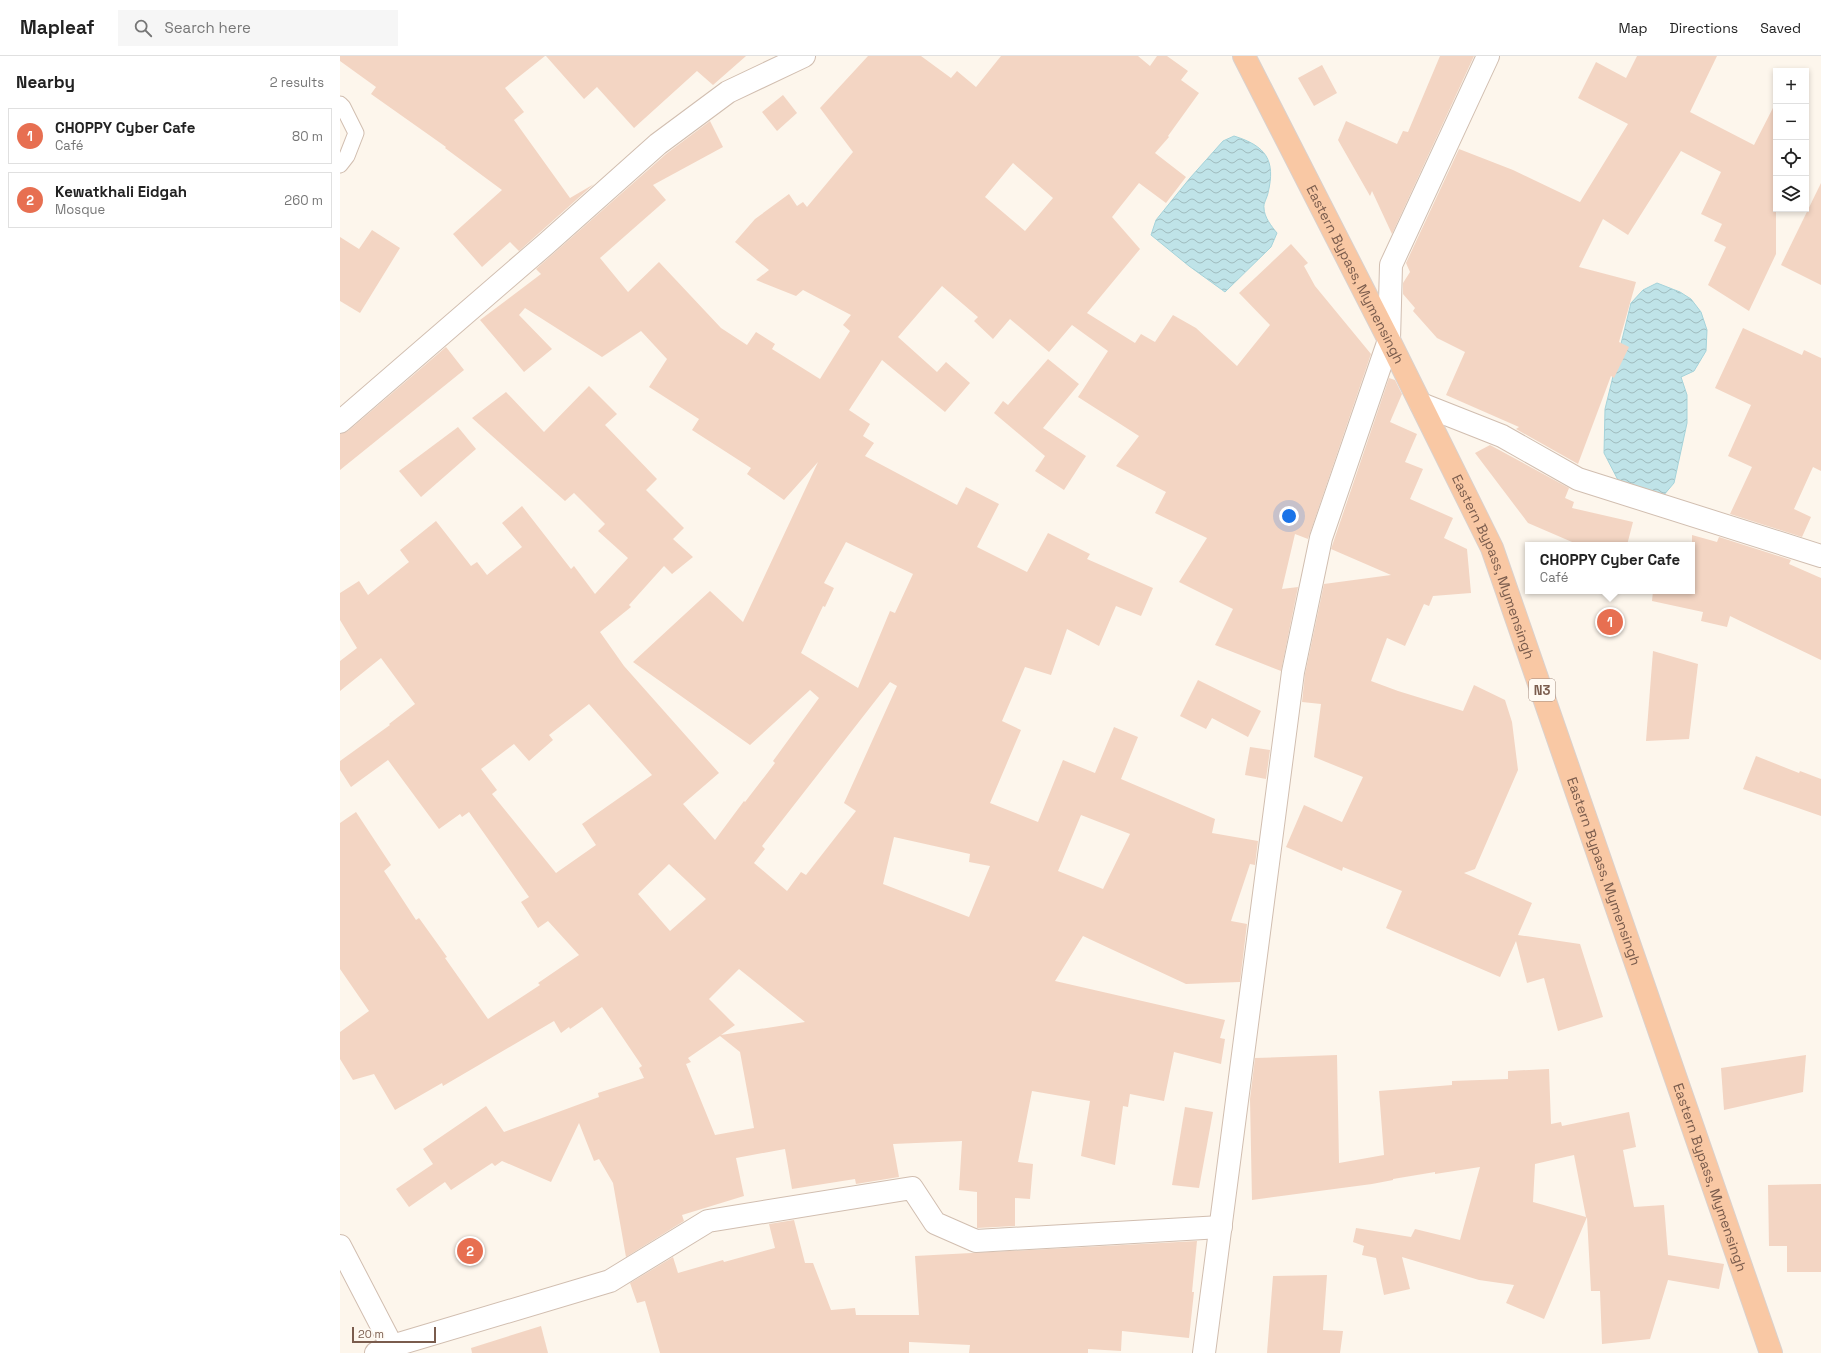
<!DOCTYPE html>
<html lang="en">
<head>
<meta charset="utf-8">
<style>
  :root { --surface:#fff; --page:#f6f6f6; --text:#222; --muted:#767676; --line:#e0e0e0; --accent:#e76f51 }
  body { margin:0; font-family:"Space Grotesk",sans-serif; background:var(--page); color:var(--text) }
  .controls { position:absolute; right:12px; top:12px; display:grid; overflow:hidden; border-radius:0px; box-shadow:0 2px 6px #0003 }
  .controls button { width:36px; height:36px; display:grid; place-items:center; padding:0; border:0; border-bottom:1px solid var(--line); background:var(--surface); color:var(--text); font:20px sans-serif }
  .scale { position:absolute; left:12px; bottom:10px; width:84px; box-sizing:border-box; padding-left:4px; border:2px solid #7a5c4d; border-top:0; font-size:11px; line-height:14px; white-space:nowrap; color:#7a5c4d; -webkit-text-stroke:3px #fffaf3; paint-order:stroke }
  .you { position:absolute; left:949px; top:460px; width:14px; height:14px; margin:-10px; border:3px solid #fff; border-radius:50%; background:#1a73e8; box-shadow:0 0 0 6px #1a73e833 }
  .badge { display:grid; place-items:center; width:26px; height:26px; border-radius:50%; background:var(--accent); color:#fff; font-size:13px; font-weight:700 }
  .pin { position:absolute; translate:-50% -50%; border:2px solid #fff; box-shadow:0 1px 4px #0006 }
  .popup { position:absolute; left:1185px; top:486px; width:170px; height:52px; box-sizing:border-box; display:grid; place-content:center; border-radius:0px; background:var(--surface); filter:drop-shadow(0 1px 3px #0005); font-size:13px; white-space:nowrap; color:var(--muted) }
  .popup b { font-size:15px; color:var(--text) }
  .popup::after { content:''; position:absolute; left:50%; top:100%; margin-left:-8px; border:8px solid transparent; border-top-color:var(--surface) }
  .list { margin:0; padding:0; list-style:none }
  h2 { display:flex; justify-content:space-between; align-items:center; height:52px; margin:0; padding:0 16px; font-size:17px }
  h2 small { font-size:13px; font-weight:400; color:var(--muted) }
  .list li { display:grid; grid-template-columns:26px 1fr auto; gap:12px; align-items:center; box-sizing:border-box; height:56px; margin:0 8px 8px; padding:0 8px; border:1px solid var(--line); border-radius:0px }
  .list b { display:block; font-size:15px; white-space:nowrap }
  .list p { margin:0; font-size:13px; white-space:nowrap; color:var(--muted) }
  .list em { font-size:13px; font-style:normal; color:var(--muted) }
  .icon { flex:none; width:22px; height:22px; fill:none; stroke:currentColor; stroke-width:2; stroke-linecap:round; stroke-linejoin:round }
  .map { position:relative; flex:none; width:1481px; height:1297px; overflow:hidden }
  header { display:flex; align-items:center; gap:24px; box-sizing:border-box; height:56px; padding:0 20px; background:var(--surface); border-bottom:1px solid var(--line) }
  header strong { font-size:19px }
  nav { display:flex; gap:22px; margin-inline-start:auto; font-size:14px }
  .search { width:280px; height:36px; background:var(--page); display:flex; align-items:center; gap:10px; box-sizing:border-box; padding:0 14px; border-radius:0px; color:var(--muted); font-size:15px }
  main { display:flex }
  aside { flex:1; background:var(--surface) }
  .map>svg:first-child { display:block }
  .water { fill:url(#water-waves); stroke:#a5d3da }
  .building { fill:#f3d5c3; fill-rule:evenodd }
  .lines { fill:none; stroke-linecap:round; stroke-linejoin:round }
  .service-casing { stroke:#d1beb0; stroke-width:17 }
  .minor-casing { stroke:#d1beb0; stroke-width:24 }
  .tertiary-casing { stroke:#d1beb0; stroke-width:24 }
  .trunk-casing { stroke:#dad1cd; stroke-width:24 }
  .service { stroke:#fff; stroke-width:15 }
  .minor { stroke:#fff; stroke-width:22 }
  .tertiary { stroke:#fff; stroke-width:22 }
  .trunk { stroke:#f9c8a4; stroke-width:22 }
  .labels { text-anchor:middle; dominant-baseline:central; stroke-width:3; stroke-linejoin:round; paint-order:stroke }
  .shield { fill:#fffaf3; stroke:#a28b7f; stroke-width:1 }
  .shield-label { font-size:13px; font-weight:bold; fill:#7a5c4d }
  .street-label { font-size:14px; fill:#7a5c4d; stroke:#fffaf3 }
</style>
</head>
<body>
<header>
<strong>Mapleaf</strong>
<div class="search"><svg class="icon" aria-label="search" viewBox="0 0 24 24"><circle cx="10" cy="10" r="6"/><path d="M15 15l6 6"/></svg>Search here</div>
<nav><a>Map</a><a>Directions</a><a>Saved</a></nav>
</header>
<main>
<aside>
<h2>Nearby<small>2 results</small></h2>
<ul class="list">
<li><span class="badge">1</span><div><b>CHOPPY Cyber Cafe</b><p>Café</p></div><em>80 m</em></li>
<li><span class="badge">2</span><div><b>Kewatkhali Eidgah</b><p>Mosque</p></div><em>260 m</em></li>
</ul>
</aside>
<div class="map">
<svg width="1481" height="1297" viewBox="0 0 1481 1297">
  <defs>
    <pattern id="water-waves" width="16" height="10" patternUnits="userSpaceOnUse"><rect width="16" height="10" fill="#bfe3e8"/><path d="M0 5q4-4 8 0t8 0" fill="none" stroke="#a0bbbe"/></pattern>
  </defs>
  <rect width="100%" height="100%" fill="#fdf6ec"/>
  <g class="water">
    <path d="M894,80C926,90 936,104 928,137C927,142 923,148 924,152C924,161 932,171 937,177L931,191L885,236L849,210L811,179L816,164L850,122L883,85Z"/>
    <polygon points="1317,227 1340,236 1351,243 1361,256 1367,274 1366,295 1354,315 1341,321 1347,339 1347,367 1334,427 1323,440 1305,437 1278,424 1264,397 1265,353 1291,247 1303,234"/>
  </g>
  <g class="building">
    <polygon points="0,0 205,0 165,32 184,56 174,64 230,142 254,128 179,195 170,186 142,211 113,178 162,134 105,92 106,91 31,38 36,31 0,5"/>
    <polygon points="206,0 406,0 373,29 357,15 294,72 257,31 244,43"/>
    <path d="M528,0H581L611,22L617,15L636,31L661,0H798L810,10L817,0H827L848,15L841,24L859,37L828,80L829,81L815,97L846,121L826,147L799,127L772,161L800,193L747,257L795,287L801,278L815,286L833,259L856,272L897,310L930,269L899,237L951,188L968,207L964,210L975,230L1031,298L968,483L955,478L942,533L958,531L941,615L875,589L893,553L839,526L867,482L815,457L826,436L776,410L799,380L738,341L768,295L732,269L709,296L670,263L653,283L634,265L638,261L602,230L558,281L597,316L606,306L630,327L605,356L542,304L509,354L530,368L523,380L534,387L525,400L617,449L626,431L659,448L637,491L687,516L708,477L750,498L747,503L813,532L801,560L776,550L759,590L727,573L711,619L685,611L662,665L681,674L650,747L698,766L723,704L755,717L774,671L798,681L781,723L875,763L872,777L918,785L915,809L910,808L891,865L907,868L900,926L846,928L743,880L715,925L885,964L880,982L885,983L881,1008L834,996L824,1045L790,1038L788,1051L783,1050L775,1109L741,1100L750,1045L692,1035L678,1106L693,1108L690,1143L675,1142V1170L637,1172V1136L619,1134L622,1085L553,1088L559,1121L516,1128L515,1123L452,1133L445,1093L396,1102L404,1140L342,1159L344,1165L286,1201L273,1127L259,1103L254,1105L239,1067L211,1126L162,1105L155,1110L152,1107L111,1134L105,1126L69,1151L56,1133L93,1108L83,1093L146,1050L164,1076L259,1041L258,1037L304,1022L299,1012L302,1010L262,951L230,973L229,971L221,977L214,965L103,1030L102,1027L55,1054L34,1018L13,1024L0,1003V976L29,955L0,913V767L16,756L51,809L44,815L76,864L79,862L107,901L105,902L148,963L200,929L198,927L239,899L208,865L198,872L181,846L189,841L129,756L122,761L120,758L99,773L48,704L11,731L0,714V705L50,669L49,668L75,648L41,602L0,635V605L17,592L0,564V537L19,525L28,539L69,506L60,494L96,465L131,510L137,506L147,519L182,491L162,467L182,450L231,513L234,510L255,538L288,502L258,475L265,468L234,437L225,445L132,362L166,336L204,376L249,330L277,358L265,369L317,423L306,434L344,472L333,483L353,501L332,518L324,510L289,549L291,551L260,576L284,610L379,717L343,748L375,784L404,745L405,746L435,707L433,705L479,642L470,634L410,689L293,606L370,535L403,566L478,406L444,444L407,418L411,412L352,374L359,363L309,331L327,303L301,275L262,301L185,252L179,259L212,293L184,316L140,264L201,218L196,213L326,98L370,65L383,91L313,129L326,144L260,202L288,236L319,206L381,272L407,289L416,276L435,288L432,293L480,323L510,275L503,269L511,259L463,234L456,240L416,224L429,214L395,186L415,163L449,138L457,150L463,146L467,151L513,96L480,52ZM673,107L713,142L685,175L645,141ZM506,486L573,518L555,557L550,555L518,632L461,597L483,550L485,551L494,532L484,527ZM550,626L557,630L504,747L516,755L466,819L461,816L447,835L414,807L425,793L422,790ZM249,648L312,719L242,768L256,789L216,817L152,738L157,734L141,713L174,688L189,705L213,684L209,679ZM741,759L790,778L763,833L718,815ZM554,781L630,798L629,806L650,810L629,861L543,828ZM329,808L366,843L330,875L298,838ZM399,913L465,966L381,979L395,969L369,943ZM380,980L400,996L414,1072L375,1079L346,1008L351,1006L348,1002Z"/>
    <polygon points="1100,0 1134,0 1052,178 1032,135 1030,140 998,84 1006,65 1057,88 1063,75 1068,76"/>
    <polygon points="1297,0 1377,0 1350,56 1414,89 1436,46 1436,198 1409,255 1368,229 1386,191 1374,185 1382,168 1361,158 1381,116 1341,95 1288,179 1263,163 1239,211 1296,226 1279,286 1289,291 1274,322 1271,320 1238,408 1176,373 1179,371 1106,339 1125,296 1097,282 1073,255 1075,252 1063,238 1063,227 1070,216 1066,207 1119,93 1173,114 1240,146 1288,68 1238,42 1256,6 1286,22"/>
    <polygon points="982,9 997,37 974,50 958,22"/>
    <polygon points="443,39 457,57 437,75 422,56"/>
    <polygon points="1481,127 1481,229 1441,209"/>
    <polygon points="32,174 60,192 20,257 0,245 0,181 19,193"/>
    <polygon points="1403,272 1462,299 1464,294 1481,302 1481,415 1473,411 1454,453 1471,461 1462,481 1390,458 1412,411 1388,400 1411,349 1375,332"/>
    <polygon points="106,291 124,314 0,414 0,378 8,375"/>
    <polygon points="708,303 739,328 703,372 746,400 724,434 695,415 705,400 654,357 663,345 668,349"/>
    <polygon points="1049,322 1055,324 1062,338 1050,366 1077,378 1065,406 1083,413 1070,443 1113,462 1104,482 1127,493 1131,537 1093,540 1089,550 1084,548 1065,590 1047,582 1031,625 1058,635 1123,655 1134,629 1165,644 1172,666 1178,714 1135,813 1124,817 1192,847 1178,879 1240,888 1263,961 1218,975 1204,922 1187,927 1176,885 1160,921 1046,872 1062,835 1003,811 1002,815 946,791 964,749 1002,766 1023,721 974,701 981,648 962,646 965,618 984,528 1051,519 991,493"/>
    <polygon points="118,371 136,393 81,441 59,415"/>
    <polygon points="1150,389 1229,432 1225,442 1234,446 1232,452 1293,466 1287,489 1239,489 1188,467 1135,397"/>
    <polygon points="1352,479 1377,486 1379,481 1451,504 1449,508 1481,522 1481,604 1390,560 1387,571 1361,565 1363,556 1312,545 1313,535 1352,535"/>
    <polygon points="1313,595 1358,608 1349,683 1306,685"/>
    <polygon points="858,624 921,655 908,681 872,662 866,673 840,660"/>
    <polygon points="910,691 930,694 926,723 905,719"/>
    <polygon points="1416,700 1459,717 1460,715 1481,723 1481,760 1403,733"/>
    <path d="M997,999L999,1107L1044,1099L1039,1035L1112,1029V1025L1168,1023V1015L1209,1013L1211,1068L1221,1066L1222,1070L1289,1056L1296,1091L1283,1094L1294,1151L1324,1149L1328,1199L1384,1208L1379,1233L1328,1224L1310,1283L1262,1288L1260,1235H1251L1247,1161L1204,1263L1166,1247L1174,1229L1139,1224L1062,1201L1070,1233L1044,1239L1036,1202L1022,1199L1024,1190L1013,1186L1016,1172L1071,1181L1075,1173L1120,1184L1140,1111L1095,1118V1116L1053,1123V1124L1032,1128L912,1144L910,1043L915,1002ZM1234,1099L1246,1161L1193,1146L1195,1108Z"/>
    <polygon points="1466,999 1463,1036 1384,1054 1381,1012"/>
    <polygon points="845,1051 873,1056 859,1132 832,1129"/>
    <polygon points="1481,1128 1481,1216 1447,1216 1447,1190 1429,1190 1428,1129"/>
    <polygon points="454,1164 465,1207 473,1207 491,1254 515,1252 516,1259 579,1259 575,1200 857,1185 852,1236 854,1236 849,1282 782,1275 781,1295 748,1293 748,1297 629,1297 630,1289 569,1286 569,1297 320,1297 305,1245 297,1247 290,1227 333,1201 338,1217 383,1204 384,1206 435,1192 429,1168"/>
    <polygon points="987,1219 983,1274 1003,1275 1000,1297 927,1297 933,1220"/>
    <polygon points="201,1270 208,1297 132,1297 131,1292"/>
  </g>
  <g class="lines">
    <g class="service-casing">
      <polyline id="service" points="0,48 3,51 16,77 7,100 0,109"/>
    </g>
    <g class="minor-casing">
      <g id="minor">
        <polyline points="1081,348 1162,380 1238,423 1481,500"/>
        <polyline points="36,1297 52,1290 270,1225 368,1165 572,1132 595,1167 636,1185 881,1171"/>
      </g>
    </g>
    <g class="tertiary-casing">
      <g id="tertiary">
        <polyline points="0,366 207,187 318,88 388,36 464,0"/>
        <polyline points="0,1190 52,1290"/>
        <polyline points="864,1297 953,616 981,482 1049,284 1051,209 1148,0"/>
      </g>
    </g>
    <g class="trunk-casing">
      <g id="trunk">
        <path id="s1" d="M904,0L1049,284L1152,492L1431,1297"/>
      </g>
    </g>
    <use href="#service" class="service"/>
    <use href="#minor" class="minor"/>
    <use href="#tertiary" class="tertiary"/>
    <use href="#trunk" class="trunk"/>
  </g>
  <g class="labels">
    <rect class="shield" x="1189" y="623" width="26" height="22" rx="3"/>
    <g class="shield-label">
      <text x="1202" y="634">N3</text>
    </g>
    <g class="street-label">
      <text stroke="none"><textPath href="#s1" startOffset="245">Eastern Bypass, Mymensingh</textPath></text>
      <text stroke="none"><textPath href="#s1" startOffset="569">Eastern Bypass, Mymensingh</textPath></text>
      <text stroke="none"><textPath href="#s1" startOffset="893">Eastern Bypass, Mymensingh</textPath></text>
      <text stroke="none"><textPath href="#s1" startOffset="1217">Eastern Bypass, Mymensingh</textPath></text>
    </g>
  </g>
</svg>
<div class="controls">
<button>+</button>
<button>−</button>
<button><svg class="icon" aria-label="locate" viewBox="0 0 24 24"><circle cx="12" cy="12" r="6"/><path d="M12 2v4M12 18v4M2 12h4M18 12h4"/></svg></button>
<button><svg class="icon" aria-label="layers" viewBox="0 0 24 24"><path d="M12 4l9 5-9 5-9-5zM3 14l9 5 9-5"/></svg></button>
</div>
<div class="scale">20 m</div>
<div class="you"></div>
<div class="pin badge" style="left:1270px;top:566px">1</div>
<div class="popup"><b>CHOPPY Cyber Cafe</b>Café</div>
<div class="pin badge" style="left:130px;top:1195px">2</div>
</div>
</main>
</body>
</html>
